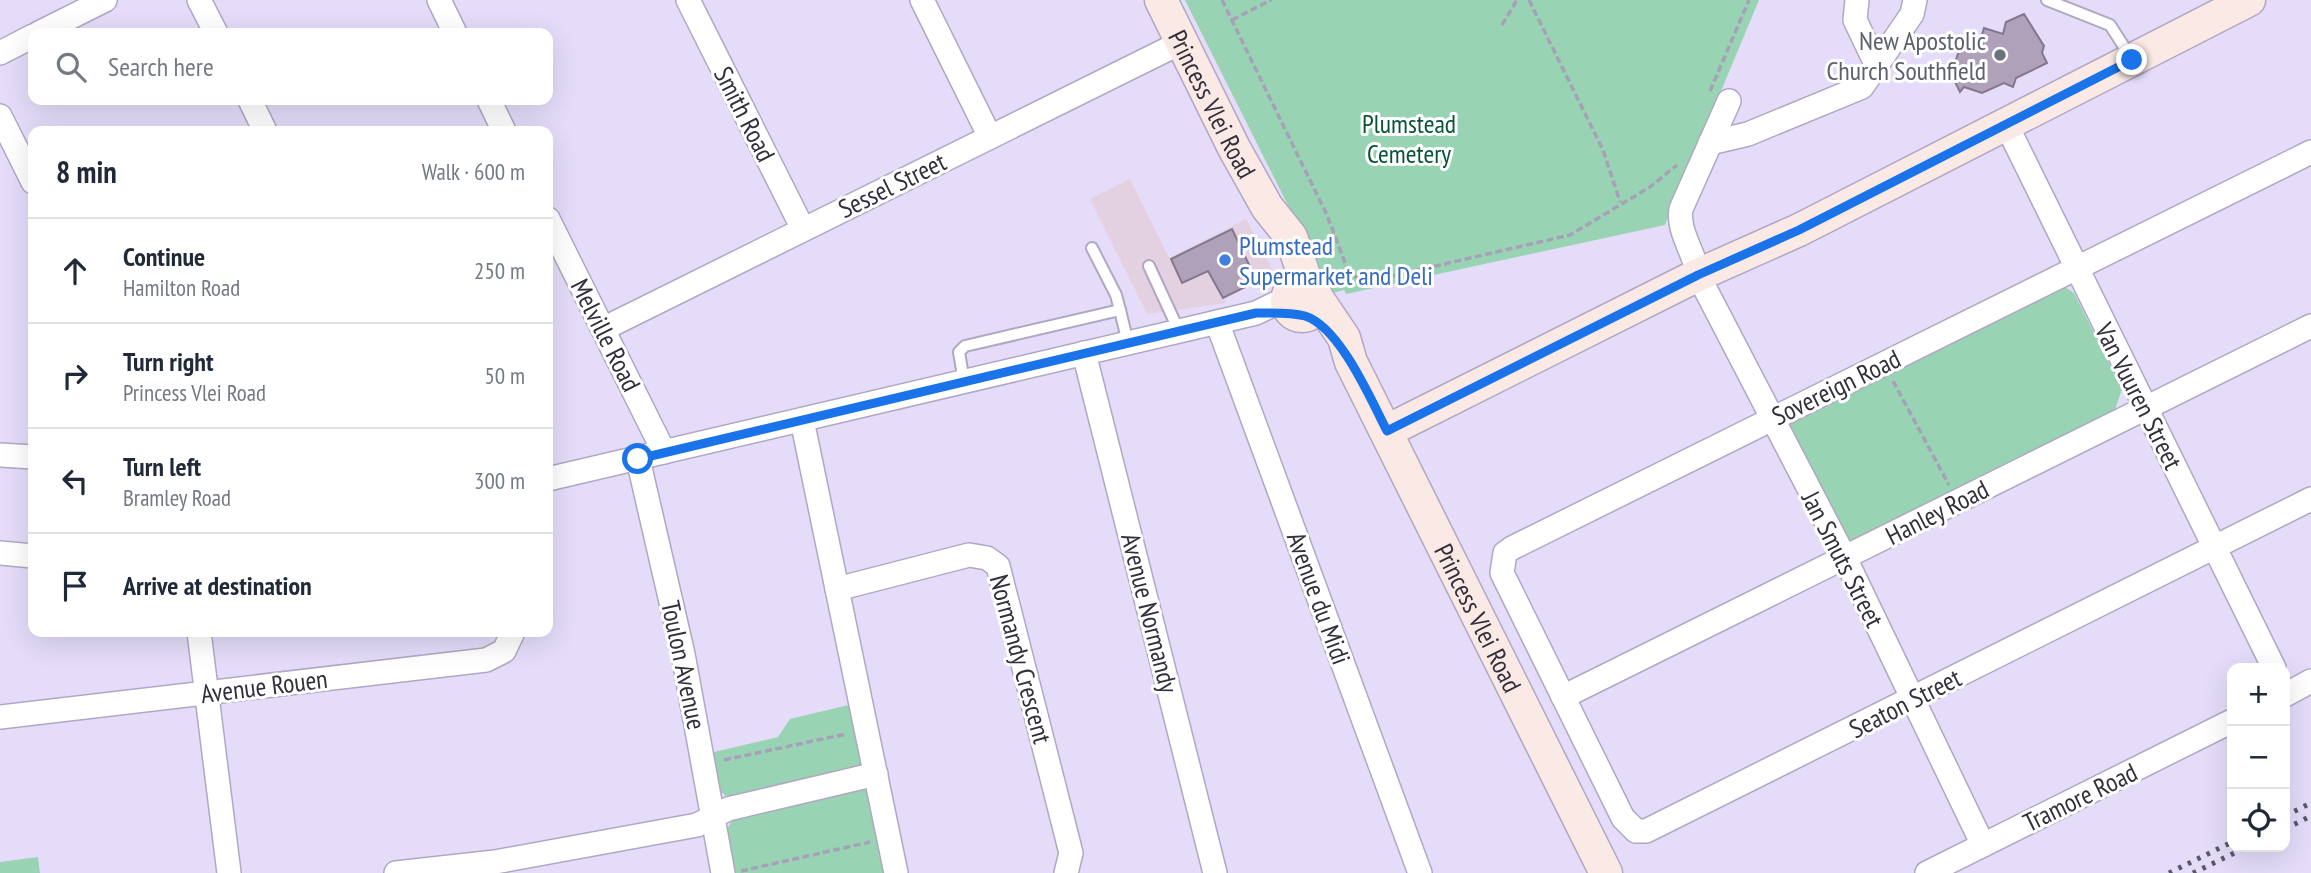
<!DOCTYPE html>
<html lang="en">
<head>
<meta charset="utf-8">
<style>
  :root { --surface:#fff; --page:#f6f6f7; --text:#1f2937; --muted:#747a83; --line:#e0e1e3 }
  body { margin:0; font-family:"PT Sans Narrow",sans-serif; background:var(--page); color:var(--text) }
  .controls { position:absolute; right:21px; bottom:21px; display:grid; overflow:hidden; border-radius:14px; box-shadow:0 7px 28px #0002 }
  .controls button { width:63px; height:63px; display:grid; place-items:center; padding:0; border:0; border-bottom:2px solid var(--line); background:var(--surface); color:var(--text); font:35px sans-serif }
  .stop { position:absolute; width:21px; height:21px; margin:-16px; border:5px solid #1a73e8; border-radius:50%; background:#fff }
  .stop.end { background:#1a73e8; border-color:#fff; box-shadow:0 2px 7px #0008 }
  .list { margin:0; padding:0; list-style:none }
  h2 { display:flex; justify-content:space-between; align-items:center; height:91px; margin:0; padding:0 28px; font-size:30px }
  h2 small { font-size:23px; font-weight:400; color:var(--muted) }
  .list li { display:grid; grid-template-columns:46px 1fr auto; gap:21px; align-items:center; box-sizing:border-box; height:105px; padding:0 28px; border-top:2px solid var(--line) }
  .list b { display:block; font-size:26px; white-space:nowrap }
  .list p { margin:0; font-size:23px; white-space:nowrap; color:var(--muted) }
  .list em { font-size:23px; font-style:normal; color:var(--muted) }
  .icon { flex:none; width:38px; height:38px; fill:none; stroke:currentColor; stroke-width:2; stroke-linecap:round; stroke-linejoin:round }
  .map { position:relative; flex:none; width:2311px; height:873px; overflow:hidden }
  .search { position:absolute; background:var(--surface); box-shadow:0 7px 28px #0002; left:28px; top:28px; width:525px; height:77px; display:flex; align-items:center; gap:18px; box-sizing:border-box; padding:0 24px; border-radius:14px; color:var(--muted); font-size:26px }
  .panel { position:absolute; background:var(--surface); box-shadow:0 7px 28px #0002; left:28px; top:126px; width:525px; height:511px; border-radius:14px }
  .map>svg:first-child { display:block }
  .commercial { fill:#e3d1e2 }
  .green { fill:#98d3b3 }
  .building { fill:#b0a1bb; stroke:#84768e; stroke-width:2 }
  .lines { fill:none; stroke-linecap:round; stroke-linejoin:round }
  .lane-casing { stroke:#b0a8c3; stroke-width:14 }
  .street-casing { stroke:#b0a8c3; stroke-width:26 }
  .secondary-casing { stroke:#b0a8c3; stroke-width:35 }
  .path { stroke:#a7a1b8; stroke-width:3.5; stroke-dasharray:7 3.5; stroke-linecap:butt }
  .lane { stroke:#fff; stroke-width:10 }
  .street { stroke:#fff; stroke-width:23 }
  .secondary { stroke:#fae9e5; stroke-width:32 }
  .rail { stroke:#5c5867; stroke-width:5; stroke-dasharray:3.5 7; stroke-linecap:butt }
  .route { stroke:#1a73e8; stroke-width:9 }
  .worship-dot { fill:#6b7280; stroke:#fff; stroke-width:2.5 }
  .shop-dot { fill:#3f7fe0; stroke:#fff; stroke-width:2.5 }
  .labels { text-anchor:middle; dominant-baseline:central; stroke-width:6; stroke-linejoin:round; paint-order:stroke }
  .worship-label { font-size:26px; fill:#5b616d; stroke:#fff; text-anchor:end }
  .street-label { font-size:26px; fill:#322f3a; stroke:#fff }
  .park-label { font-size:26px; fill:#085436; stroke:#fff }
  .shop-label { font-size:26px; fill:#366cbe; stroke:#fff; text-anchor:start }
</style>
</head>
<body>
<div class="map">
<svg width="2311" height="873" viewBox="0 0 2311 873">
  <rect width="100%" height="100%" fill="#e4dcf9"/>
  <polygon class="commercial" points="1130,179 1169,258 1246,219 1275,275 1224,298 1226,303 1147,314 1090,199"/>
  <g class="green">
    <polygon points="1185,0 1759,0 1665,225 1346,294 1344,290 1332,293"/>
    <polygon points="2062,285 2074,293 2122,389 2115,410 1853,542 1847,541 1788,429 1790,420"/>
    <polygon points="853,704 863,761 861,766 731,799 717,790 710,753 778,737 790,719"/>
    <polygon points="861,787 871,793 888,873 732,873 726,831 734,817"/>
    <polygon points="38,857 40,873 0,873 0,862"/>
  </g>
  <g class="building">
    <polygon points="2024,14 2044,46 2042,53 2047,63 2016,78 2013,87 2004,83 1982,93 1964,87 1960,92 1951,74 1960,48 1981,38 1984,28 2003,34 2006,22"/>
    <polygon points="1232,229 1253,273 1249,285 1223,298 1208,271 1182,283 1171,259"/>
  </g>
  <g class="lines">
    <g class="lane-casing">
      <g id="lane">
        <polyline points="2047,0 2110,25 2130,56"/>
        <polyline points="1092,248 1116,295 1120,310"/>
        <polyline points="1149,266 1179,331"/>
        <polyline points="964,382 959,352 965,346 1120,310 1128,343"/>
      </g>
    </g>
    <g class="street-casing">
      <g id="street">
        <polyline points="199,0 216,33"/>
        <polyline points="439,0 455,33"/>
        <polyline points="688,0 803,229"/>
        <polyline points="922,0 990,137"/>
        <polyline points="1857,0 1855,20 1877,66"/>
        <polyline points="39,33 105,0"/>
        <polyline points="0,53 33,36"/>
        <polyline points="250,100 265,131"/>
        <polyline points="489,100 504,131"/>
        <path d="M1729,101L1681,209C1677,231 1695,253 1698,275L1845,558L1983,845"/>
        <polyline points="0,116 33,182"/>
        <polyline points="2006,124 2274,668"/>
        <polyline points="1710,143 1748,134 1862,87 1912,14 1915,0"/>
        <polyline points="2311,152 1512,548 1505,553 1502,573 1623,818 1636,831 1646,831 2311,499"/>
        <polyline points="548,219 664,452"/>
        <polyline points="1217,322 1420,873"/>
        <polyline points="603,329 1182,42"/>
        <polyline points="1084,353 1215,873"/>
        <polyline points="802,420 896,873"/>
        <polyline points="0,455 33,457"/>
        <polyline points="638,459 683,654 723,873"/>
        <polyline points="548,479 1256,313 1287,298"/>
        <polyline points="0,553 33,556"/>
        <polyline points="837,589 969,555 987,558 998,566 1071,853 1066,873"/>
        <polyline points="199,632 229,873"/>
        <polyline points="2285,695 2311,681"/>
        <polyline points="1563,697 2311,326"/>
        <polyline points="0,717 486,660 504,651 513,632"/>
        <polyline points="396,873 495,862 697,825 728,809 876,774"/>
        <polyline points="1927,873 2232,721"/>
      </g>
    </g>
    <g class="secondary-casing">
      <g id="secondary">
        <path id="s1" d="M1161,0L1234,148L1267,207L1291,237L1308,287"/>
        <circle cx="1302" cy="301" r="15"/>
        <path id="s2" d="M1317,298L1344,338L1351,362L1606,873"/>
        <polyline points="1387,431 1698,275 1799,230 2249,0"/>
      </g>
    </g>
    <g class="path">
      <polyline points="1222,0 1327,215 1347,268 1357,278 1379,279 1570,235 1650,187 1677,165"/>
      <polyline points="1529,0 1603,150 1620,202"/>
      <polyline points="1232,20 1271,0"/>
      <polyline points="1502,25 1517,0"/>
      <polyline points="1710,91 1749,0"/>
      <polyline points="1893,381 1949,485"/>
      <polyline points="724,760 846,734"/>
      <polyline points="741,871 870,842"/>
    </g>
    <use href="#lane" class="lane"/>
    <use href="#street" class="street"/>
    <use href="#secondary" class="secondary"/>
    <g class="rail">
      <polyline points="2285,816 2311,803"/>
      <polyline points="2285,829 2311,816"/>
      <polyline points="2169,873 2232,842"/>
      <polyline points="2193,873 2247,847"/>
    </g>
  </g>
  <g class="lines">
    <path class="route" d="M638,459L1256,313C1273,313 1290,312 1305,316C1340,327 1371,400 1387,431L1698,275L1799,230L2132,60"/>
  </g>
  <circle class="worship-dot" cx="2000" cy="55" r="7"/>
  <circle class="shop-dot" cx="1225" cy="260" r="7"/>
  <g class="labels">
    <g class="worship-label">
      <text x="1986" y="40">New Apostolic<tspan x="1986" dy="30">Church Southfield</tspan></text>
    </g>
    <g class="street-label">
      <text stroke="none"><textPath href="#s1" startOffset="116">Princess Vlei Road</textPath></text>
      <text transform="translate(745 114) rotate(63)">Smith Road</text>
      <text transform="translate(892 185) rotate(-26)">Sessel Street</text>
      <text transform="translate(606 335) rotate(63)">Melville Road</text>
      <text transform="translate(1836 387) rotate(-26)">Sovereign Road</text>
      <text transform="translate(2139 396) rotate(63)">Van Vuuren Street</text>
      <text transform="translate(1937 512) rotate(-27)">Hanley Road</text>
      <text transform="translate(1843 559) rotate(63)">Jan Smuts Street</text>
      <text transform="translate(1319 598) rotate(70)">Avenue du Midi</text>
      <text transform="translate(1150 613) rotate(76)">Avenue Normandy</text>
      <text stroke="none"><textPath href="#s2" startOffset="359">Princess Vlei Road</textPath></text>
      <text transform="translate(1021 659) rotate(75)">Normandy Crescent</text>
      <text transform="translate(684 665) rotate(78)">Toulon Avenue</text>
      <text transform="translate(264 686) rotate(-7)">Avenue Rouen</text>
      <text transform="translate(1905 703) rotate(-27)">Seaton Street</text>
      <text transform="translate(2080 797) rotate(-26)">Tramore Road</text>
    </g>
    <g class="park-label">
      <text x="1409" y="123">Plumstead<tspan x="1409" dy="30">Cemetery</tspan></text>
    </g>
    <g class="shop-label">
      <text x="1239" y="245">Plumstead<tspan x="1239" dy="30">Supermarket and Deli</tspan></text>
    </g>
  </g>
</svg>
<div class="controls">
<button>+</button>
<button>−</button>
<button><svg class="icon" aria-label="locate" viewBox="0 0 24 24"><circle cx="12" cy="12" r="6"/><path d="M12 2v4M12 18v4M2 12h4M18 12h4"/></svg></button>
</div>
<div class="stop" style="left:638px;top:459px"></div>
<div class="stop end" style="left:2132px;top:60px"></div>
<div class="search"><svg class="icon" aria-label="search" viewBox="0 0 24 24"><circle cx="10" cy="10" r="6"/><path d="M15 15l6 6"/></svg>Search here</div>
<section class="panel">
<h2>8 min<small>Walk · 600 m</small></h2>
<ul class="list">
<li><svg class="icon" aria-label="ahead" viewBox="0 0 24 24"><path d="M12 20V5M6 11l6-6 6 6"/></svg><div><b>Continue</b><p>Hamilton Road</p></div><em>250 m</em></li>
<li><svg class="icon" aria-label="right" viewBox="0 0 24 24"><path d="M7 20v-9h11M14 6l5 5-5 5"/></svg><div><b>Turn right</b><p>Princess Vlei Road</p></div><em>50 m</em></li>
<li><svg class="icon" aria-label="left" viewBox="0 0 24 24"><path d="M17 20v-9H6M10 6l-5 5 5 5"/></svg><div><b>Turn left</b><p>Bramley Road</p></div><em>300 m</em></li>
<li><svg class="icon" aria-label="arrive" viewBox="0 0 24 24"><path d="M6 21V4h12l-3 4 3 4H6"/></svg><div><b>Arrive at destination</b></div></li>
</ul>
</section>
</div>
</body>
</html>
